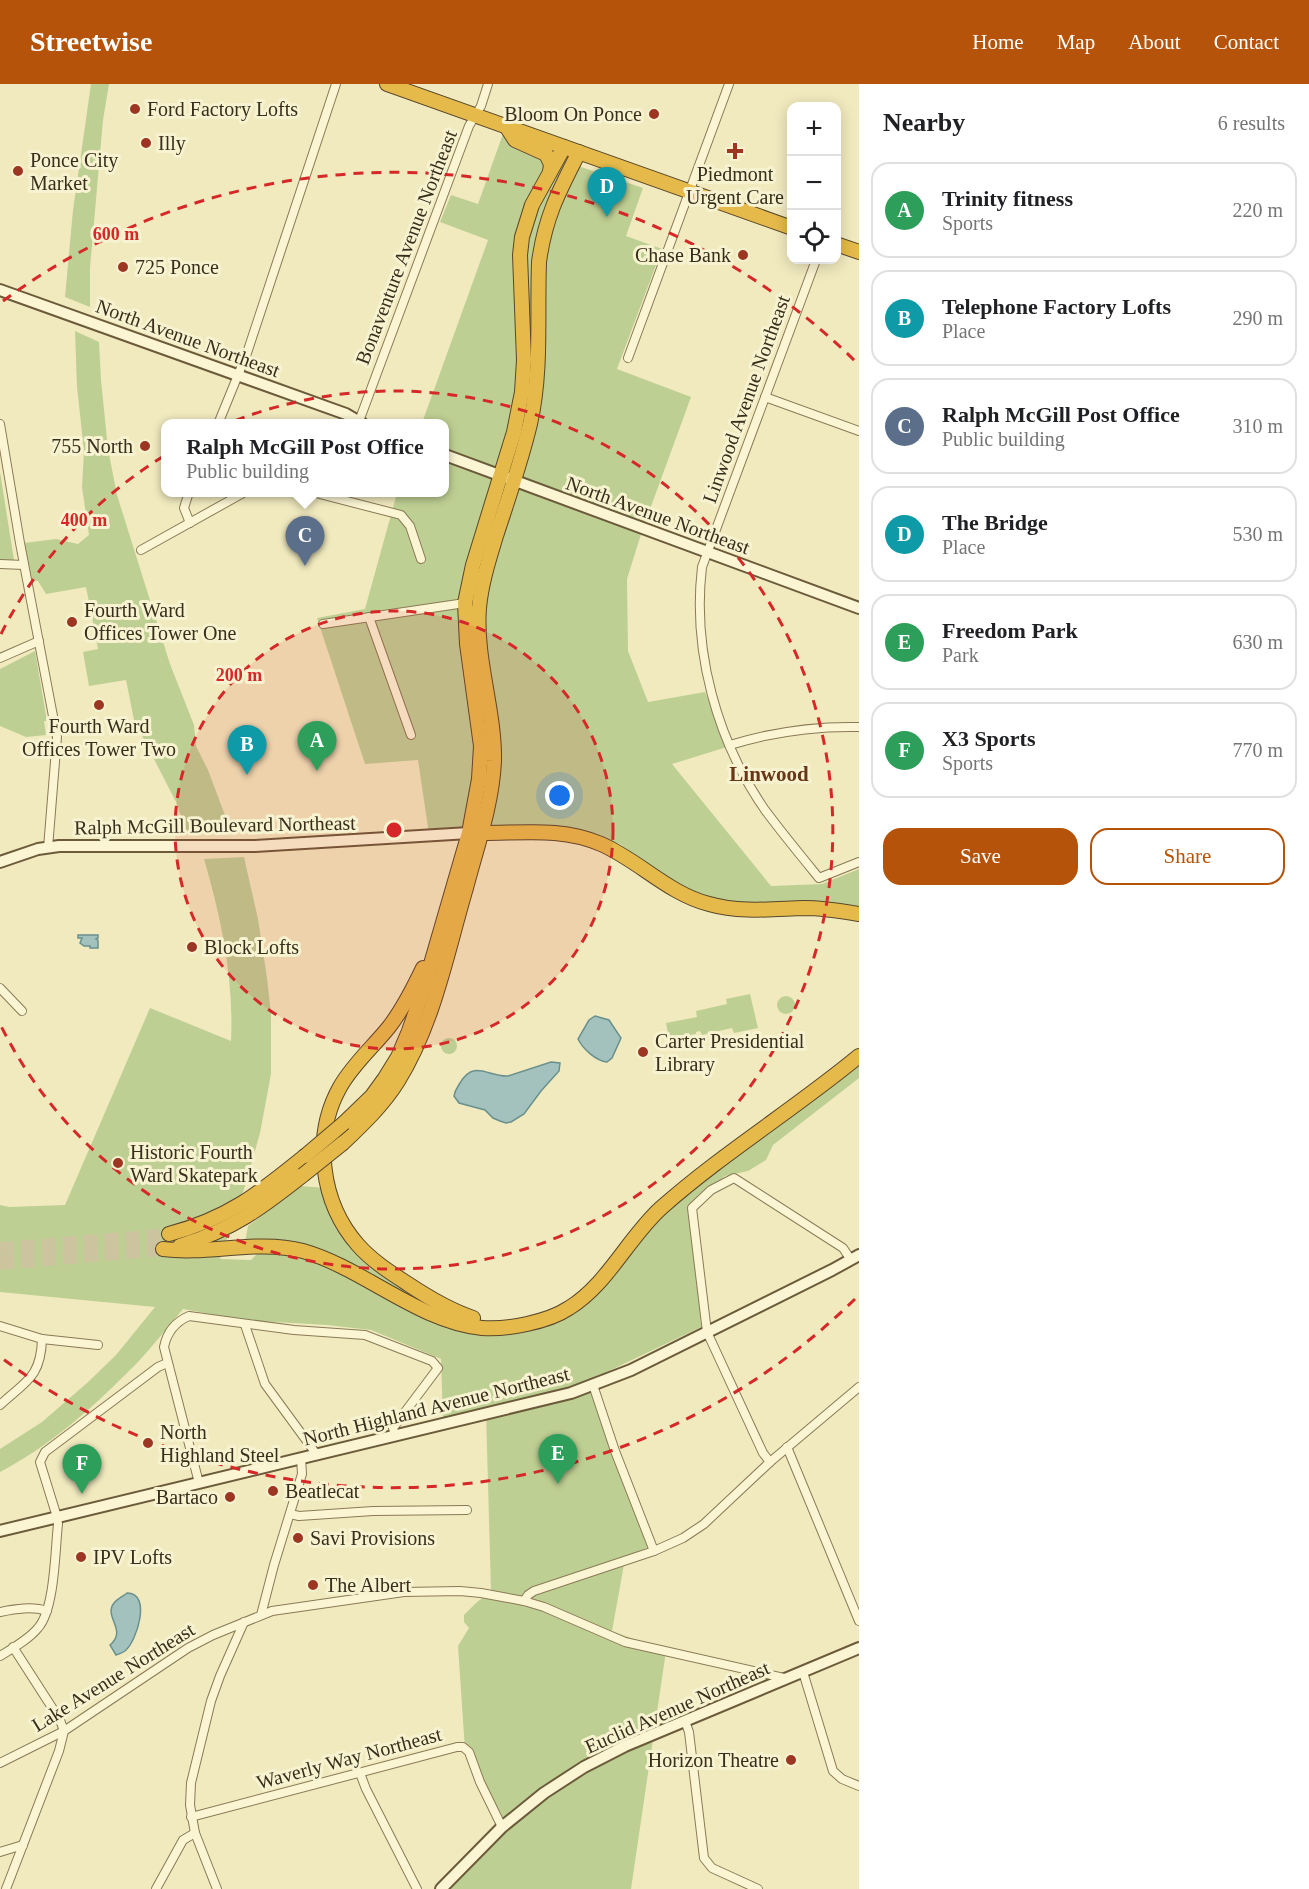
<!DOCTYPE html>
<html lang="en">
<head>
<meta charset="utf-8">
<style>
  :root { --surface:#fff; --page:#f2f2f2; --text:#202124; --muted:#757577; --line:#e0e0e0; --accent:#b45309 }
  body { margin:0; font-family:Georgia,serif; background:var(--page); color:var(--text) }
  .controls { position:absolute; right:18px; top:18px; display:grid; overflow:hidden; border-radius:12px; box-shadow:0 3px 15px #0003 }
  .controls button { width:54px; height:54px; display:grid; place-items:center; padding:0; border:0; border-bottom:2px solid var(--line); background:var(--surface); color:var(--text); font:30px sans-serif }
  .you { position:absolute; left:560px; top:712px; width:21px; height:21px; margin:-15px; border:4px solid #fff; border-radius:50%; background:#1a73e8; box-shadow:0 0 0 9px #1a73e833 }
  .badge { display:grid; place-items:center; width:39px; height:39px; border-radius:50%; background:var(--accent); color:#fff; font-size:20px; font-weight:700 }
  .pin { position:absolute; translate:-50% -50px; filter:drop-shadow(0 2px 3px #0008) }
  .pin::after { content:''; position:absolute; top:32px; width:21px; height:18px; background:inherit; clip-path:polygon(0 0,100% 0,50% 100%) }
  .popup { position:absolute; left:161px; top:335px; width:288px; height:78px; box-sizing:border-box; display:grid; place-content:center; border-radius:12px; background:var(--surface); filter:drop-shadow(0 2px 4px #0005); font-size:20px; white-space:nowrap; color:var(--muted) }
  .popup b { font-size:22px; color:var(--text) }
  .popup::after { content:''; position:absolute; left:50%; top:100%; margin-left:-12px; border:12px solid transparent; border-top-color:var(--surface) }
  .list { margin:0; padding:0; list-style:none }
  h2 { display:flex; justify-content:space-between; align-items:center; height:78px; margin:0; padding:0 24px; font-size:26px }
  h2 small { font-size:20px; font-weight:400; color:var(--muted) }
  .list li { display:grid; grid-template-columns:39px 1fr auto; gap:18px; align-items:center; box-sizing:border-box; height:96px; margin:0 12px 12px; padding:0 12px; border:2px solid var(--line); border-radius:18px }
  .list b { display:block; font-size:22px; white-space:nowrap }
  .list p { margin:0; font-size:20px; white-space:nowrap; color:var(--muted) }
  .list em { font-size:20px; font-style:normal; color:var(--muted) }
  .actions { display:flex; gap:12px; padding:18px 24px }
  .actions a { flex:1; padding:14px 0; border:2px solid var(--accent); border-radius:18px; text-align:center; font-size:21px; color:var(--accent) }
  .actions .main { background:var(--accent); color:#fff }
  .icon { flex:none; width:33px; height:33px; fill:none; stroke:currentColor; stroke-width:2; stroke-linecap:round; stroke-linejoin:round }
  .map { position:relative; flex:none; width:859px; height:1805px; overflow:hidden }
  header { display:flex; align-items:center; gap:36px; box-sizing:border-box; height:84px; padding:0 30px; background:var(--accent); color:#fff }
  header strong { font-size:28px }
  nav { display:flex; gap:33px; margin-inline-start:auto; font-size:21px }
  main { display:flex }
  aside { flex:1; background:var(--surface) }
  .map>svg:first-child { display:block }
  .green { fill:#becf93 }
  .water { fill:#a3c2be; stroke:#69908d; stroke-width:1.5 }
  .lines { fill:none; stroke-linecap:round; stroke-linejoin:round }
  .highway-tunnel { stroke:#ccc49e; stroke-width:14; stroke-dasharray:14 7; stroke-linecap:butt }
  .street-casing { stroke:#8a7a56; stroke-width:10 }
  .secondary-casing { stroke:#6c5b3a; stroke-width:14 }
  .highway-casing { stroke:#58472b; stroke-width:16 }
  .street { stroke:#fbf5d3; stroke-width:8 }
  .secondary { stroke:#fbf5d3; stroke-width:10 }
  .highway { stroke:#e6ba4a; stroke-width:14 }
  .highway-bridge-casing { stroke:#58472b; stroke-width:16; stroke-linecap:butt }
  .highway-bridge { stroke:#e6ba4a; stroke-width:14 }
  .ring { fill:none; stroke:#d62828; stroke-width:3; stroke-dasharray:10 8 }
  .poi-dot { fill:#9d3523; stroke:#f7f2cf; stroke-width:2 }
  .labels { text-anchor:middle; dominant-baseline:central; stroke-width:6; stroke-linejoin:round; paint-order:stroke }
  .poi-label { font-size:20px; fill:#392e1c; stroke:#f7f2cf; text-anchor:start }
  .street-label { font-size:20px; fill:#392e1c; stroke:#f7f2cf }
  .neighbourhood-label { font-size:21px; font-weight:bold; fill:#683618; stroke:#f7f2cf }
  .centre { fill:#d62828; stroke:#f7f2cf; stroke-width:3 }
  .ring-label { font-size:18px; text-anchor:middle; font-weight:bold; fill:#d62828; stroke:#f7f2cf; stroke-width:6; stroke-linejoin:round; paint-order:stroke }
</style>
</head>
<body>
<header>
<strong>Streetwise</strong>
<nav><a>Home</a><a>Map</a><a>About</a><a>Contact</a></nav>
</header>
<main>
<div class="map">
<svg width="859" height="1805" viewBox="0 0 859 1805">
  <rect width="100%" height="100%" fill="#f1eabf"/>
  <g class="green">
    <polygon points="91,0 109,0 103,36 90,184 90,223 65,213 73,126"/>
    <polygon points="504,47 543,70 643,104 626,152 662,165 617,285 691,313 642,447 627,495 628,567 648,618 705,608 727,663 672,680 771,802 822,800 859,785 859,826 826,818 781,818 770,821 718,819 682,803 620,760 586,748 464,753 430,757 418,676 365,680 317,534 365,525 397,409 445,408 445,340 422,339 488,156 440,138 451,111 478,120"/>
    <polygon points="75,247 99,258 101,296 108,365 117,411 170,580 194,641 196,662 208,686 232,750 187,749 176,718 134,636 126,596 89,602 83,568 98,565 86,503 46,510 38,497 31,496 24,459 56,455 78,460 89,451 82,403 84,367 77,303"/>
    <polygon points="0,388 14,476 0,477"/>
    <polygon points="35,567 47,637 44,637 46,651 26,653 0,642 0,585"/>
    <path d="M244,773L258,835L267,894L271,930V990L260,1049L246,1099L220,1175L251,1176L261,1166L309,1173L459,1242L551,1237L679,1114L859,973V994L773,1061L766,1076L748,1087L725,1092L688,1125L700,1219L701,1243L590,1296L650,1462L625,1475L612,1547L666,1567L631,1805H439L504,1735L465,1666L458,1562L469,1544L464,1538V1531L477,1518L491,1508L486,1327L443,1337L441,1275L371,1246L327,1241L239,1236L238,1233V1235L183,1225C165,1246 148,1269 128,1288C90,1326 48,1363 0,1388V1365L42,1338L87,1299L116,1271L155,1223L0,1208V1121L9,1123L65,1121L150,924L231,957C234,895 221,833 204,775Z"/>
    <polygon points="750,910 758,944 734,949 732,944 702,951 700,947 696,948 696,950 669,955 666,939 697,933 696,927 727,920 726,915"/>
    <circle cx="786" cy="921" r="9"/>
    <circle cx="449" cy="962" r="8"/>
    <polygon points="301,1102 326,1104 344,1147 449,1234 341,1180 245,1158 248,1142"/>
  </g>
  <g class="water">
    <polygon points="78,851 98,851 98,854 96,855 98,856 98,864 90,864 90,862 84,862 80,859 82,854 78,854"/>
    <path d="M595,932L609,936L621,954L612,974L607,978C596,977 583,965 578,955L589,936Z"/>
    <path d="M551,978L560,979L559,987L541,1007L524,1030L511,1038L506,1039L500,1037L493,1034L485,1026L459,1019L454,1012C455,1006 457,1004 460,999C474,975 488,993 508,992Z"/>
    <path d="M127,1509C152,1509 137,1557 125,1567C122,1569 119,1570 116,1571L110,1561C128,1546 103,1533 114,1519C117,1515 123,1512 127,1509Z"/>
  </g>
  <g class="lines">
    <g class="highway-tunnel">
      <polyline points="0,1165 149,1153 169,1150"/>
      <polyline points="0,1179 163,1165"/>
    </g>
    <g class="street-casing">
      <g id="street">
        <path d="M816,176L702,483C692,567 717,657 765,726C782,749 801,772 819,794L859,778"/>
        <polyline points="628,274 729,0"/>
        <polyline points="765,313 859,347"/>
        <polyline points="0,340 20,459 57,653 48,764"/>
        <polyline points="218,340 247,269 336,0"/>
        <polyline points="358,340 469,42 481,22 488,0"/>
        <polyline points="189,408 184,424 190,439"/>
        <polyline points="312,408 401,431 410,442 421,475"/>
        <polyline points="141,466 245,408"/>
        <polyline points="0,480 24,481"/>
        <polyline points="369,533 411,651"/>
        <polyline points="323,540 465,519"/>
        <polyline points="0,574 39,557"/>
        <path d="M730,661C772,648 815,642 859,643"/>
        <polyline points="0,904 22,927"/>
        <polyline points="245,1241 265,1300 317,1371"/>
        <polyline points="0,1242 42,1255 98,1261"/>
        <polyline points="593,1301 615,1367 654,1467"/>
        <path d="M0,1321C26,1297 41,1293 42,1255"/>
        <polyline points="787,1363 859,1537"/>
        <polyline points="770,1378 763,1369 707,1248 692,1124 711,1106 734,1094 843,1164 851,1176"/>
        <path d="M199,1399L164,1263C167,1248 175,1238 189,1232L294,1246L365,1251L432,1277L438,1284L393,1344L395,1352"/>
        <polyline points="290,1430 299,1432 373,1427 467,1426"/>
        <polyline points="524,1517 528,1511 534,1507 654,1467 683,1454 704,1440 770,1378 859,1303"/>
        <path d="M0,1528C15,1525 32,1522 47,1527"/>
        <polyline points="261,1531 274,1481 302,1390 301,1374"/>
        <path d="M0,1572C13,1564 28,1556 38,1544C55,1525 55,1466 58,1440L57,1433L40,1378L45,1368L158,1283L167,1279"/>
        <polyline points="803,1588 833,1687 842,1695 859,1702"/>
        <polyline points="685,1637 689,1648 704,1774 712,1784 758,1805"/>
        <polyline points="0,1679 64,1647 188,1564 213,1551 272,1527 404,1508 460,1507 481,1509 524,1517 544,1523 625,1558 784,1594"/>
        <polyline points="360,1689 366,1705 417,1805"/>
        <polyline points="191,1733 457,1663 463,1663 469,1668 480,1698 502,1743"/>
        <polyline points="0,1768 23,1761"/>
        <polyline points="6,1805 59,1667 64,1647 60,1636 13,1563"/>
        <polyline points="156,1805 183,1756 195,1749"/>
        <polyline points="217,1805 195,1749 190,1721 191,1699 211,1617 220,1592 244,1538"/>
      </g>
    </g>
    <g class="secondary-casing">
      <g id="secondary">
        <polyline points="0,206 346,330 363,340"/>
        <polyline points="445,371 859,524"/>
        <polyline points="0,778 38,765 59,762 255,762 469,749"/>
        <polyline points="0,1447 571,1309 631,1286 832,1186 859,1171"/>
        <polyline points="441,1805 502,1743 544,1709 584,1683 625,1662 859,1564"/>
      </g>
    </g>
    <g class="highway-casing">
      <g id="highway">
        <polyline points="387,0 792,144"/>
        <polyline points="506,42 515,56 546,70 551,80 550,88"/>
        <polyline points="836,160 859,168"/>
        <path d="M474,749C517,750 560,742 601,760C638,776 669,810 709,820C741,829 772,825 804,824C823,824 841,827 859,830"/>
        <path d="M423,884C413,905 403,925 389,943C373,963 353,980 340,1003C312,1053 321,1119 358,1161C372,1177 391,1189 408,1200C429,1214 449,1226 473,1234"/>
        <polyline points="344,1039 372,1012 385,994 398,973 409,947 424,904 469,749 479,695 481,662 467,560 465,519 473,481 514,348 522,308 524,276 520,171 522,153 532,121 564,63"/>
        <path d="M343,1059C363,1040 383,1021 398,997C434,939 447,868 466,804C477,762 492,721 494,677C495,626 475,575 479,524C481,500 489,475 496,452C508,415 521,378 530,340C542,287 537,232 539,178C545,133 559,107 579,68"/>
        <path d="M169,1150C229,1134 258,1110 305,1072"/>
        <path d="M180,1162C233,1145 260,1125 303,1091"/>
        <path d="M163,1165C209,1171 257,1155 303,1167C363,1184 419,1238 482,1244C507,1246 548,1238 569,1224C607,1201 628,1154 661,1124C723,1069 795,1025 859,972"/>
      </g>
    </g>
    <use href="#street" class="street"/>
    <use href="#secondary" class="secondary"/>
    <use href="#highway" class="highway"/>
    <g class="highway-bridge-casing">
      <g id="highway-bridge">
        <polyline points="305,1072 344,1039"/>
        <polyline points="303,1091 343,1059"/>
      </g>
    </g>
    <use href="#highway-bridge" class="highway-bridge"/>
  </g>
  <circle cx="394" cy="746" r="219" fill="#d62828" fill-opacity=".12"/>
  <g class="ring">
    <circle cx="394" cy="746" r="219"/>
    <path d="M1 550A439 439 0 1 1 1 942"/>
    <path d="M855 1215A658 658 0 0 1 3 1275M3 217A658 658 0 0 1 855 277"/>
  </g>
  <g class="poi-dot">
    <circle cx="135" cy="25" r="6"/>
    <circle cx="654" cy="30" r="6"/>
    <circle cx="146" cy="59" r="6"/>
    <path d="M732 58h6v6h6v6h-6v6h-6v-6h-6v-6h6z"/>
    <circle cx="18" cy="87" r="6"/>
    <circle cx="743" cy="171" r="6"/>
    <circle cx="123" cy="183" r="6"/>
    <circle cx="145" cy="362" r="6"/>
    <circle cx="72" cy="538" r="6"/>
    <circle cx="99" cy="621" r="6"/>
    <circle cx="192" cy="863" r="6"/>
    <circle cx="643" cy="968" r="6"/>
    <circle cx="118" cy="1079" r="6"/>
    <circle cx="148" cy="1359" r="6"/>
    <circle cx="273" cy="1407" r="6"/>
    <circle cx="230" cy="1413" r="6"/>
    <circle cx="298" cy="1454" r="6"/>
    <circle cx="81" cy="1473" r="6"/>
    <circle cx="313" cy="1501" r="6"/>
    <circle cx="791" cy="1676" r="6"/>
  </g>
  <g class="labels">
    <g class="poi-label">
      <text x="147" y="25">Ford Factory Lofts</text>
      <text x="642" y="30" text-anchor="end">Bloom On Ponce</text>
      <text x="158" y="59">Illy</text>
      <text x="30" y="76">Ponce City<tspan x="30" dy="23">Market</tspan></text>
      <text x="735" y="90" text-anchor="middle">Piedmont<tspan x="735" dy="23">Urgent Care</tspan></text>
      <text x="731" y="171" text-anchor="end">Chase Bank</text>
      <text x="135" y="183">725 Ponce</text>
      <text x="133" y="362" text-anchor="end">755 North</text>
      <text x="84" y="526">Fourth Ward<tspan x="84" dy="23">Offices Tower One</tspan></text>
      <text x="99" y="642" text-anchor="middle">Fourth Ward<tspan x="99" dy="23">Offices Tower Two</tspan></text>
      <text x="204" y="863">Block Lofts</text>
      <text x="655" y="957">Carter Presidential<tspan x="655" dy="23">Library</tspan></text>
      <text x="130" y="1068">Historic Fourth<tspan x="130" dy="23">Ward Skatepark</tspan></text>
      <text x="160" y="1348">North<tspan x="160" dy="23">Highland Steel</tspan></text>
      <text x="285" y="1407">Beatlecat</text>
      <text x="218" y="1413" text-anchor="end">Bartaco</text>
      <text x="310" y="1454">Savi Provisions</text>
      <text x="93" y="1473">IPV Lofts</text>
      <text x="325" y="1501">The Albert</text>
      <text x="779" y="1676" text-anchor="end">Horizon Theatre</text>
    </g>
    <g class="street-label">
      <text transform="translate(406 163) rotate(-69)">Bonaventure Avenue Northeast</text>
      <text transform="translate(188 254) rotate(20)">North Avenue Northeast</text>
      <text transform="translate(746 315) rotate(-70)">Linwood Avenue Northeast</text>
      <text transform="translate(658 431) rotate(20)">North Avenue Northeast</text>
      <text transform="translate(215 741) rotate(-1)">Ralph McGill Boulevard Northeast</text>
      <text transform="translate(436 1322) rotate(-14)">North Highland Avenue Northeast</text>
      <text transform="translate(113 1593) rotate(-32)">Lake Avenue Northeast</text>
      <text transform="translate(677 1623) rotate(-24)">Euclid Avenue Northeast</text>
      <text transform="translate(349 1674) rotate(-15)">Waverly Way Northeast</text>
    </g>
    <g class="neighbourhood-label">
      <text x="769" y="690">Linwood</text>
    </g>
  </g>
  <circle cx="394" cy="746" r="9" class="centre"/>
  <g class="ring-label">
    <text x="116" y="156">600 m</text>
    <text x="84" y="442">400 m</text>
    <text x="239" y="597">200 m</text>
  </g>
</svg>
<div class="controls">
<button>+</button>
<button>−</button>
<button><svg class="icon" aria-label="locate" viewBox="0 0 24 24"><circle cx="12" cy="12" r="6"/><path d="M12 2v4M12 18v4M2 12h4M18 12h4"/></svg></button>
</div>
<div class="you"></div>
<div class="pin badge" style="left:317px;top:687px;background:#2e9e5b">A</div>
<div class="pin badge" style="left:247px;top:691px;background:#0f9aa8">B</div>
<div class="pin badge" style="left:305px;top:482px;background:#5c6f8a">C</div>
<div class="popup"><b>Ralph McGill Post Office</b>Public building</div>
<div class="pin badge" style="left:607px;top:133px;background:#0f9aa8">D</div>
<div class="pin badge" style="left:558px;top:1400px;background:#2e9e5b">E</div>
<div class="pin badge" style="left:82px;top:1410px;background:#2e9e5b">F</div>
</div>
<aside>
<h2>Nearby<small>6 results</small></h2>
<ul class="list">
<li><span class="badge" style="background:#2e9e5b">A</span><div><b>Trinity fitness</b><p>Sports</p></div><em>220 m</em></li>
<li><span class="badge" style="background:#0f9aa8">B</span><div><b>Telephone Factory Lofts</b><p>Place</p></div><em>290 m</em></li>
<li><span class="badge" style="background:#5c6f8a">C</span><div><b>Ralph McGill Post Office</b><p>Public building</p></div><em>310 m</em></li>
<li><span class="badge" style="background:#0f9aa8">D</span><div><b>The Bridge</b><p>Place</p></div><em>530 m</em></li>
<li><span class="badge" style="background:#2e9e5b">E</span><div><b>Freedom Park</b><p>Park</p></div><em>630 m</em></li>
<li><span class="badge" style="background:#2e9e5b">F</span><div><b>X3 Sports</b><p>Sports</p></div><em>770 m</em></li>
</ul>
<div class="actions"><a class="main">Save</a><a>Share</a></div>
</aside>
</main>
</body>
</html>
